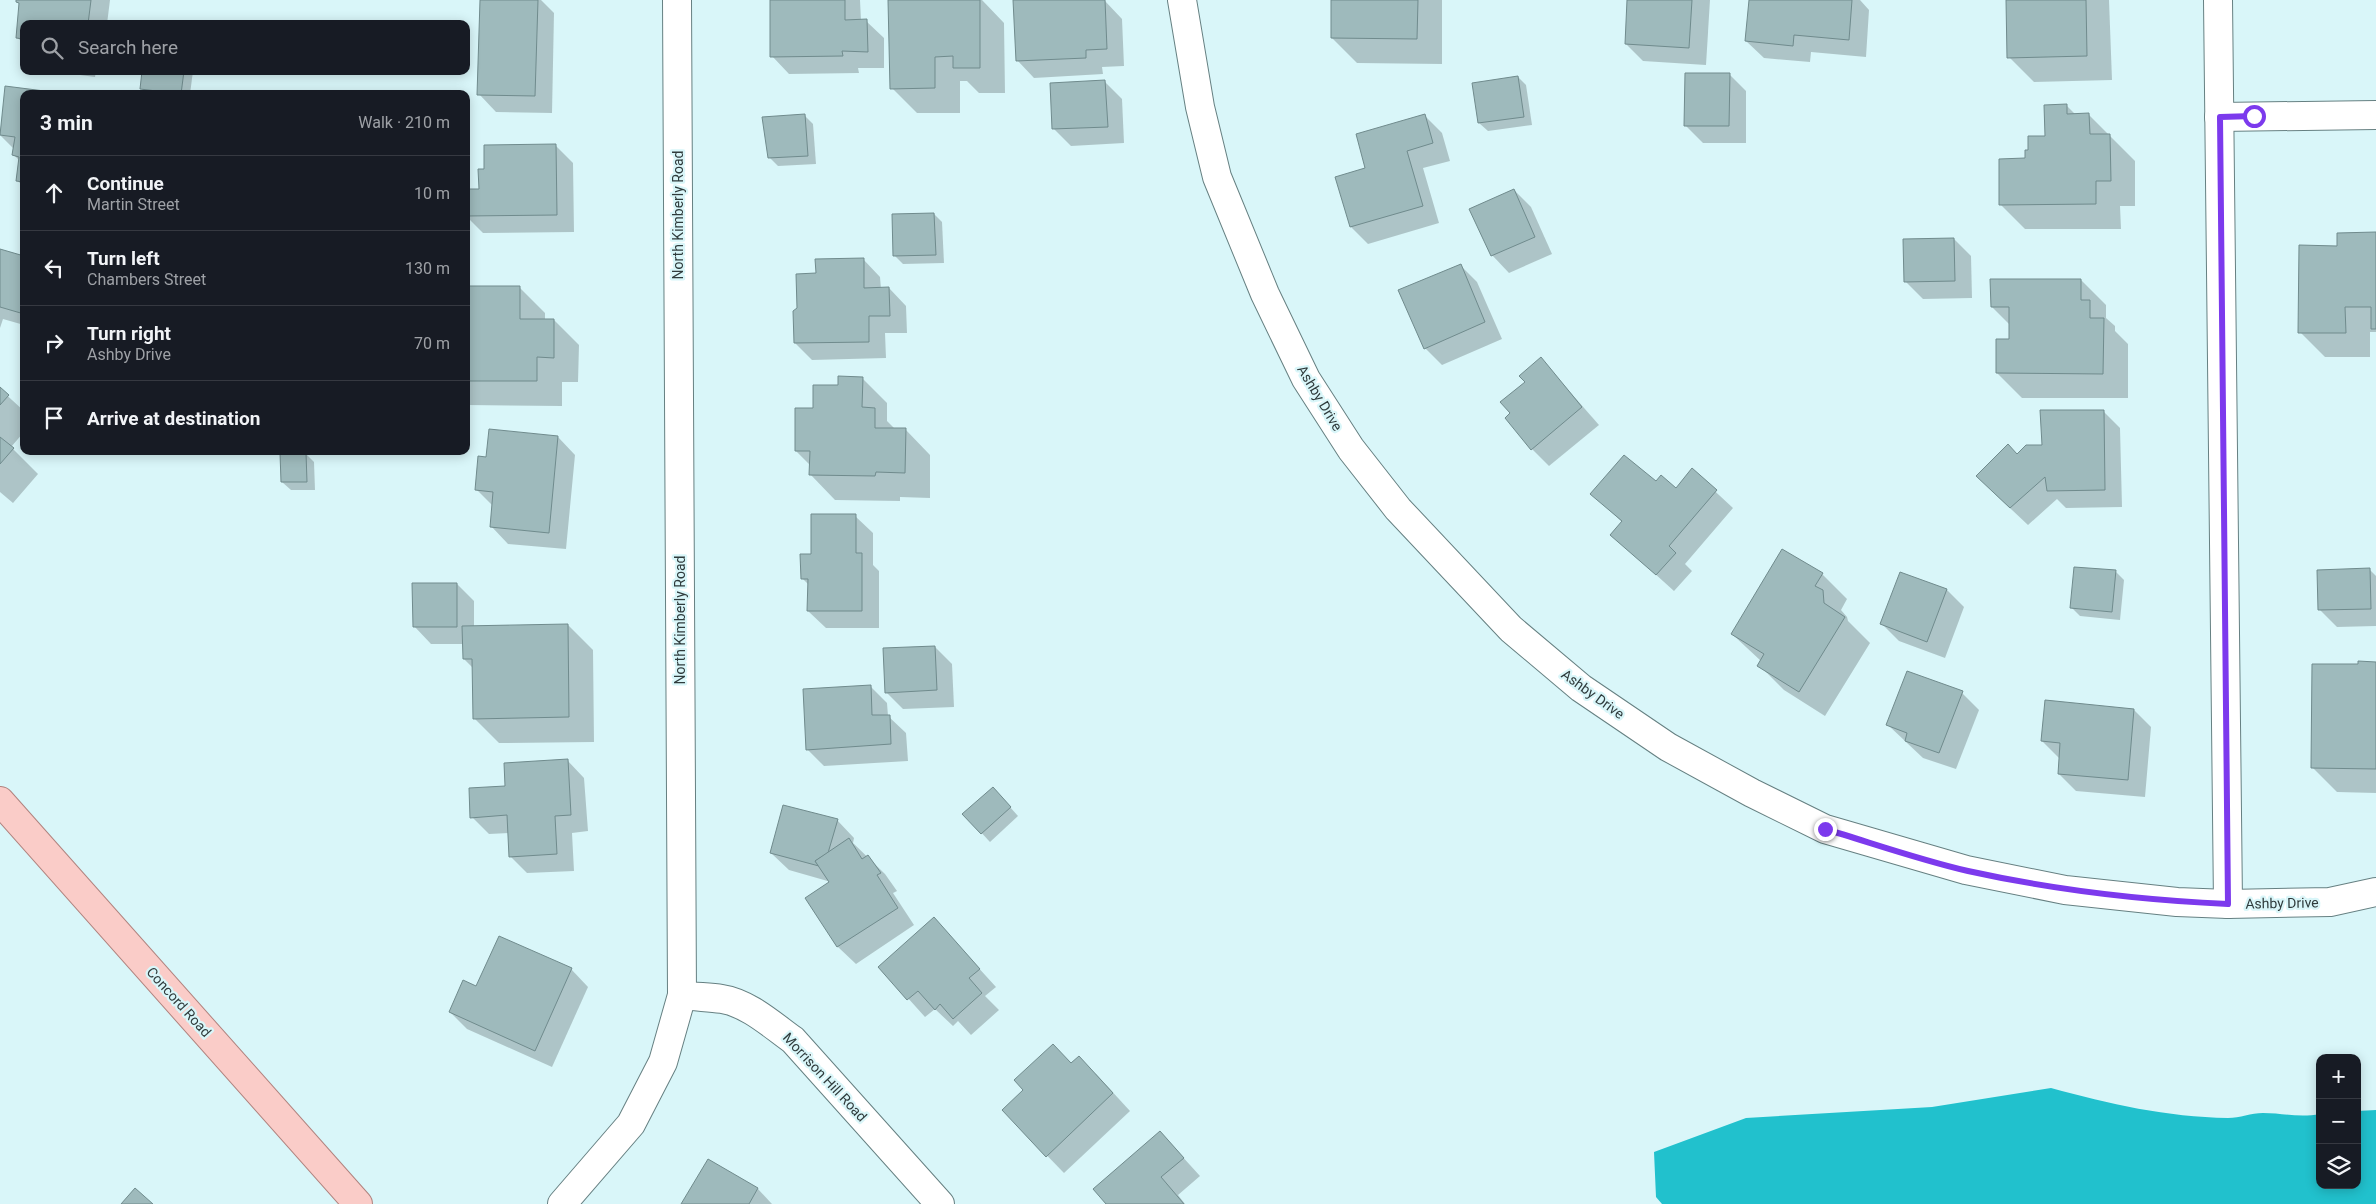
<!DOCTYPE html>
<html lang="en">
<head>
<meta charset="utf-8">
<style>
  :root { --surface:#171b24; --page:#242831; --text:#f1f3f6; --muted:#9ea1a6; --line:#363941 }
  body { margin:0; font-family:Roboto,sans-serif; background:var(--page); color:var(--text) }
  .controls { position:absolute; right:15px; bottom:15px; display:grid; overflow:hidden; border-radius:10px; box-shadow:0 2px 12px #0003 }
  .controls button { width:45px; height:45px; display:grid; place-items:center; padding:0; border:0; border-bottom:1px solid var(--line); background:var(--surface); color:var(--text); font:25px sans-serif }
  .stop { position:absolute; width:15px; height:15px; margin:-11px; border:4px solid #7c3aed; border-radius:50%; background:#fff }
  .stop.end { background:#7c3aed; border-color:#fff; box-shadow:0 1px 5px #0008 }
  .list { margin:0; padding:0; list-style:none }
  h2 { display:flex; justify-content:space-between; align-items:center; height:65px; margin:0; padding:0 20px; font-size:21px }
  h2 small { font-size:16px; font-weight:400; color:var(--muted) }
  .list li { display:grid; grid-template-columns:32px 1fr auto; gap:15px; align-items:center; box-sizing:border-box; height:75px; padding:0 20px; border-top:1px solid var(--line) }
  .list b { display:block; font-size:19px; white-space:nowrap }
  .list p { margin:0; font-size:16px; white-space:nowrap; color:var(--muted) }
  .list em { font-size:16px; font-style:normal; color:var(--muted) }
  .icon { flex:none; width:28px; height:28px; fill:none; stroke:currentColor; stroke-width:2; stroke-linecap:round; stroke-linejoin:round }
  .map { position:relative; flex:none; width:2376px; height:1204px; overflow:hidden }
  .search { position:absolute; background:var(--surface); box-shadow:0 2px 12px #0003; left:20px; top:20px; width:450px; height:55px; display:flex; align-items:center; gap:12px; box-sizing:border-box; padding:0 18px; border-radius:10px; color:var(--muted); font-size:19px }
  .panel { position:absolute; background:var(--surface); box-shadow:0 2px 12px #0003; left:20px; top:90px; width:450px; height:365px; border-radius:10px }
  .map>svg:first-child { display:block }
  .water { fill:#21c1cd }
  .shadow { fill:#0003 }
  .building { fill:#9ebabc; stroke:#708b8d }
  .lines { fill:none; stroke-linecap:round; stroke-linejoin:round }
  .minor-casing { stroke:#668082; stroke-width:30 }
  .major-casing { stroke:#b0837f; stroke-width:30 }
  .minor { stroke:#fff; stroke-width:28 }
  .major { stroke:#faccc8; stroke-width:28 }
  .route { stroke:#7c3aed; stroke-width:6 }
  .labels { text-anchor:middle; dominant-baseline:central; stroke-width:4.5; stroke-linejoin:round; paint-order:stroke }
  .street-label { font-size:14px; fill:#2f3b3c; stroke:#d9f6f9 }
</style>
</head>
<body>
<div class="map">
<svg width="2376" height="1204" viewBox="0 0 2376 1204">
  <rect width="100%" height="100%" fill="#d9f6f9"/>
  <path class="water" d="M2051,1088C2109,1104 2167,1117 2228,1118C2240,1118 2251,1113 2263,1113C2283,1113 2299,1118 2320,1114V1185H2357V1111L2376,1110V1204H1662L1656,1197L1654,1152L1746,1118L1932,1107Z"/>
  <g class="shadow">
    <polygon points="18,0 110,0 107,24 24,24 24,44 17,37 20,5"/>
    <polygon points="481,0 541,0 554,13 552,113 496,112 479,94"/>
    <polygon points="772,0 860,0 861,21 866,21 884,38 884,68 858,68 859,73 789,74 772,56"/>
    <polygon points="889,0 982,0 1004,23 1005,93 979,93 967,81 960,81 960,113 917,113 892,88"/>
    <polygon points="1014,0 1105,1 1122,19 1124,66 1102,67 1103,74 1034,78 1017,60"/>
    <polygon points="1333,0 1442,0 1442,64 1357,63 1332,38"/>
    <polygon points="1629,0 1710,0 1706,65 1643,61 1626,44"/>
    <polygon points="1750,0 1860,0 1869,10 1866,57 1811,52 1810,62 1764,58 1746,41"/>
    <polygon points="2007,0 2109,0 2112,80 2034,82 2009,57"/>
    <polygon points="50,71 96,71 95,77"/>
    <polygon points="143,71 193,71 190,94 146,94 142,89"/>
    <polygon points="1729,74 1746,91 1746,143 1703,143 1686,126"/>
    <polygon points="1518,77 1526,85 1532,125 1488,131 1479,123"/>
    <polygon points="1105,82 1122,99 1124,143 1071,146 1054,129"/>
    <polygon points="6,87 24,94 24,187 17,180 20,161 14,155 14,149 0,135"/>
    <polygon points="2066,105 2076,115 2089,115 2135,161 2135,206 2120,206 2121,229 2025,229 2000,204 2029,151 2046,137"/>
    <polygon points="805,116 813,124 816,164 778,166 769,157"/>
    <polygon points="1425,116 1442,133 1450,161 1423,168 1439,223 1368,244 1351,227 1367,169"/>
    <polygon points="555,145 573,163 574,232 483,233 466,216 466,190 480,190 485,170"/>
    <polygon points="1514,190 1531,207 1552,254 1509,273 1492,255"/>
    <polygon points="934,214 942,222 944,263 903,264 895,256"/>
    <polygon points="2376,234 2376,332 2370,332 2370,357 2325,357 2300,332 2338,247"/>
    <polygon points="1954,239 1971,256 1972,298 1923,299 1906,282"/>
    <polygon points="0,250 24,257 24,325 3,319 0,328"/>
    <polygon points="863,259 880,277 881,289 889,288 906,306 907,333 885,333 886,358 812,360 795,343 798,308 817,275"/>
    <polygon points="1460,265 1477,282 1502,339 1442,365 1425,348"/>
    <polygon points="2081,280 2106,305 2106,318 2115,326 2115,331 2128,344 2128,398 2022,398 1997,373 2010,340 2010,325 1992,307"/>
    <polygon points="520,288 545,313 545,320 554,320 579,345 578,382 562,382 562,406 466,405 466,305"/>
    <polygon points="1541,359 1599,425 1549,466 1532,449 1511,413 1526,382"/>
    <polygon points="862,378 887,403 887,421 895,429 905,429 930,455 930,498 900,497 900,501 835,500 810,474 810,465 796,451 814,409 839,386"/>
    <polygon points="0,389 24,411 24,432 11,447 38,474 13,503 0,492"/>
    <polygon points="2103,411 2120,428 2122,507 2066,508 2057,499 2028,525 1995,494 2018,456 2043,446"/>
    <polygon points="558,437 575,455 566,549 508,544 491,526 493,506 476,489 487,459"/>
    <polygon points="306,454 314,462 315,490 291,490 282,482"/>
    <polygon points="1692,470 1733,508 1685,564 1692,571 1674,591 1612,535 1622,522 1592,494 1656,483 1676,490"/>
    <polygon points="855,516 873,533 873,565 879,571 879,628 826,628 808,611 809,585 802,578 812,555"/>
    <polygon points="2369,569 2376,576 2376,626 2337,627 2319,609"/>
    <polygon points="2115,571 2124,580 2120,620 2080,616 2072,608"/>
    <polygon points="1901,573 1947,590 1964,607 1945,658 1899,641 1882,624"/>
    <polygon points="1822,574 1847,599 1841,610 1847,617 1848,621 1870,643 1825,716 1784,690 1759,665 1761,661 1732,634"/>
    <polygon points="457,584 474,601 474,627 568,625 593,650 594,742 499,743 474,718 473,668 464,659 464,644 431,644 414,626"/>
    <polygon points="935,647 952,664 954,707 903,709 886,692"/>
    <polygon points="2376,663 2376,793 2337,792 2312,767"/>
    <polygon points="870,686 887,703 888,716 906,733 908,761 824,766 807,749"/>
    <polygon points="1962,693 1979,710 1956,769 1923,758 1888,725"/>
    <polygon points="2134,710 2151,727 2145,797 2076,791 2059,774 2060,759 2042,741"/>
    <polygon points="567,760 584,778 588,831 572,833 574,871 527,873 510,856 509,833 489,834 472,817"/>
    <polygon points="1001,797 1018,816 990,842 964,814"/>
    <polygon points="837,820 854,838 853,843 885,874 897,891 893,893 914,925 856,964 838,947 807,898 831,882 789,870 771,853"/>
    <polygon points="934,919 996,987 985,996 999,1010 971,1035 958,1021 953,1026 935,1009 925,1017 880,967"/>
    <polygon points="571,969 588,987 552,1067 467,1029 450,1012 477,987"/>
    <polygon points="1071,1064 1096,1074 1130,1111 1064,1173 1003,1110"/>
    <polygon points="1160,1132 1200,1176 1178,1195 1185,1204 1108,1204"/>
    <polygon points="708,1161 758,1189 772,1204 682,1204"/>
  </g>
  <g class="building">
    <polygon points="16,0 91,0 88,24 24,24 24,39 16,38 19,3 16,2"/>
    <polygon points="480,0 538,0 535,96 477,95"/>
    <polygon points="770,0 845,0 845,20 867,19 868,52 842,51 843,56 770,57"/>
    <polygon points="888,0 980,0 980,68 953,68 953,56 935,57 935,88 890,89"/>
    <polygon points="1013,0 1105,0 1107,49 1086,50 1086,58 1016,61"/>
    <polygon points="1331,0 1418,0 1417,39 1331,38"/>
    <polygon points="1627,0 1692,0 1689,48 1625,44"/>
    <polygon points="1749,0 1852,0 1849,40 1794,35 1793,46 1745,41"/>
    <polygon points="2006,0 2086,0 2087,56 2007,58"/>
    <polygon points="142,71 184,71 181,94 140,89"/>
    <polygon points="1685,73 1730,73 1729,126 1684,126"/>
    <polygon points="1518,76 1524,117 1478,123 1472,83"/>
    <polygon points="1105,80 1108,127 1052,129 1050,83"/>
    <polygon points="5,86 68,94 24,94 24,182 16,181 19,157 12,155 15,137 0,135"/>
    <polygon points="2067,104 2067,114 2089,113 2090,134 2110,134 2111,181 2096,181 2096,204 1999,205 1999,159 2025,158 2025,150 2028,150 2028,136 2045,136 2044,105"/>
    <polygon points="805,114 808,156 768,158 762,117"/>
    <polygon points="1425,114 1433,143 1407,151 1423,206 1350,227 1335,177 1365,168 1356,134"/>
    <polygon points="556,144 557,215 466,216 466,189 479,189 478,169 484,169 484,145"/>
    <polygon points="1514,189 1535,237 1491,256 1469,209"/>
    <polygon points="934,213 936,255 893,256 892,214"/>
    <polygon points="2376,232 2376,329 2371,329 2371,307 2345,307 2346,333 2298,333 2299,245 2337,246 2337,233"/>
    <polygon points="1954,238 1955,281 1904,282 1903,239"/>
    <polygon points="0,249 24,256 24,314 0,307"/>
    <polygon points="864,258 864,288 889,287 890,316 869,316 869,342 794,343 793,311 797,308 796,274 816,273 815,259"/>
    <polygon points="1461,264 1485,322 1424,349 1398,290"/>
    <polygon points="1990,279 2081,279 2081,300 2090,300 2090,318 2104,318 2103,374 1996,373 1996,339 2009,339 2009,307 1991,307"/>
    <polygon points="468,286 520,286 520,319 554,319 554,358 537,357 537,381 466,381"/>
    <polygon points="1541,357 1582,407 1531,450 1505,418 1510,413 1500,402 1525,382 1519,376"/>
    <polygon points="838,376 863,377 862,407 875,408 875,428 906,428 905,473 876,472 875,476 809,475 810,451 795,451 795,408 813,408 813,385 838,385"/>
    <polygon points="0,387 9,395 0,405"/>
    <polygon points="2040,410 2104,410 2105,490 2047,491 2045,477 2010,508 1976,476 2008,444 2017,454 2026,445 2042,445"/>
    <polygon points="489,429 558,436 549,533 490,527 493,492 475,490 478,456 486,457"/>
    <polygon points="0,437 14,448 0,464"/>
    <polygon points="280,453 306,453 307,482 281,482"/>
    <polygon points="1624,455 1656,481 1661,475 1676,488 1692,468 1717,490 1669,546 1676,553 1656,575 1610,535 1622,521 1590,494"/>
    <polygon points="811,514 856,514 856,553 862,553 862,611 807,611 808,579 801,579 800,554 811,554"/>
    <polygon points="1782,549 1823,573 1815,586 1823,590 1824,603 1845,617 1799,692 1757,666 1764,654 1731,634"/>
    <polygon points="2074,567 2116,570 2112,612 2070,608"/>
    <polygon points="2370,568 2371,609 2318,610 2317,570"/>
    <polygon points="1900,572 1947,589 1927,642 1880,624"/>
    <polygon points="412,583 457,583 457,627 413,627"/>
    <polygon points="568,624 569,717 473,719 472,659 463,659 462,626"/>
    <polygon points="935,646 937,690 885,693 883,648"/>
    <polygon points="2358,661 2376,662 2376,769 2311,768 2312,664 2358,664"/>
    <polygon points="1907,671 1963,691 1939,753 1905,741 1907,733 1886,725"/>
    <polygon points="871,685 872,715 890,715 891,744 806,750 803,689"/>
    <polygon points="2045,700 2134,709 2128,780 2058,774 2060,743 2041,741"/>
    <polygon points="568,759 571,815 555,816 557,854 509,857 507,815 470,818 469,788 505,786 504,763"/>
    <polygon points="993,787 1011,807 981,834 962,814"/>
    <polygon points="783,805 838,819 828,853 815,861 819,866 770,853"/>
    <polygon points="849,838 862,859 868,855 881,873 877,875 898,908 837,947 805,898 829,882 815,861"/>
    <polygon points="934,917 980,969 969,978 982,993 953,1019 940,1004 935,1010 918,991 907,1000 878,967"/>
    <polygon points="499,936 572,968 535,1051 449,1012 463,980 476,986"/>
    <polygon points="1053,1044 1071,1063 1079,1056 1113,1093 1046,1157 1002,1110 1023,1090 1014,1080"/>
    <polygon points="1160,1131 1184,1158 1161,1177 1184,1204 1106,1204 1093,1189"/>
    <polygon points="708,1159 758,1188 749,1204 681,1204"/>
    <polygon points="135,1188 153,1204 121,1204"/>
  </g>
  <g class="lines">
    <g class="minor-casing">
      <g id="minor">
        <polyline points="1182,0 1200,107 1217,177 1265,294 1306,379 1351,449 1398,509 1511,629 1581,688 1668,747 1752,793 1825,829 1966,870 2065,890 2177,902 2228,904 2330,902 2376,892"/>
        <polyline points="2218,0 2228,904"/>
        <polyline points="2219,117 2376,115"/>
        <path d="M682,995C695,997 709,997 722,999C748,1003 772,1025 793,1040L940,1204"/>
        <polyline points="562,1204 631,1124 663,1062 682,995 677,0"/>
      </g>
    </g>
    <g class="major-casing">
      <polyline id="major" points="0,801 358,1204"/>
    </g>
    <use href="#minor" class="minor"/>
    <use href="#major" class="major"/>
  </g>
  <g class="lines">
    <path class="route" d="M1825,829C1872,843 1920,860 1968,871C2054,890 2140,900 2228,904L2220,117L2254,116"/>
  </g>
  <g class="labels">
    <g class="street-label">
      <text transform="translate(678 215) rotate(-90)">North Kimberly Road</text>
      <text transform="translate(1320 398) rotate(59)">Ashby Drive</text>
      <text transform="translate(680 620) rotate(-90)">North Kimberly Road</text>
      <text transform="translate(1593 694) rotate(36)">Ashby Drive</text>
      <text transform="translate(2282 903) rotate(-1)">Ashby Drive</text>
      <text transform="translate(179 1002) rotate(48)">Concord Road</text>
      <text transform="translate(825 1077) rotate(47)">Morrison Hill Road</text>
    </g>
  </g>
</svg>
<div class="controls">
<button>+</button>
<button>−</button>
<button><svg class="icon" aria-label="layers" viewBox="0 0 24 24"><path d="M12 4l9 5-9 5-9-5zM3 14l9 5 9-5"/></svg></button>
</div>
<div class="stop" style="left:2254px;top:116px"></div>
<div class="stop end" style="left:1825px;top:829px"></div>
<div class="search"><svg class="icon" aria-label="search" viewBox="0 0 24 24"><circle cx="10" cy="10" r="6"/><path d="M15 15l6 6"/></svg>Search here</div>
<section class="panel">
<h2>3 min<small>Walk · 210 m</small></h2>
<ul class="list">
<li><svg class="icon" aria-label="ahead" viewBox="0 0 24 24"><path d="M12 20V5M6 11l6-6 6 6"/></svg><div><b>Continue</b><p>Martin Street</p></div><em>10 m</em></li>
<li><svg class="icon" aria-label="left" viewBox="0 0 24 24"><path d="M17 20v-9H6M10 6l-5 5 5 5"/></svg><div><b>Turn left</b><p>Chambers Street</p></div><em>130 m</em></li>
<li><svg class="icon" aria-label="right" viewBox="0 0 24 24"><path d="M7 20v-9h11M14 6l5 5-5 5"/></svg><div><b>Turn right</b><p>Ashby Drive</p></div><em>70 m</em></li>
<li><svg class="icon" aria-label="arrive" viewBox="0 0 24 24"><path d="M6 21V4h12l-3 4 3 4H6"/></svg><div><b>Arrive at destination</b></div></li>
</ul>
</section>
</div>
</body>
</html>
